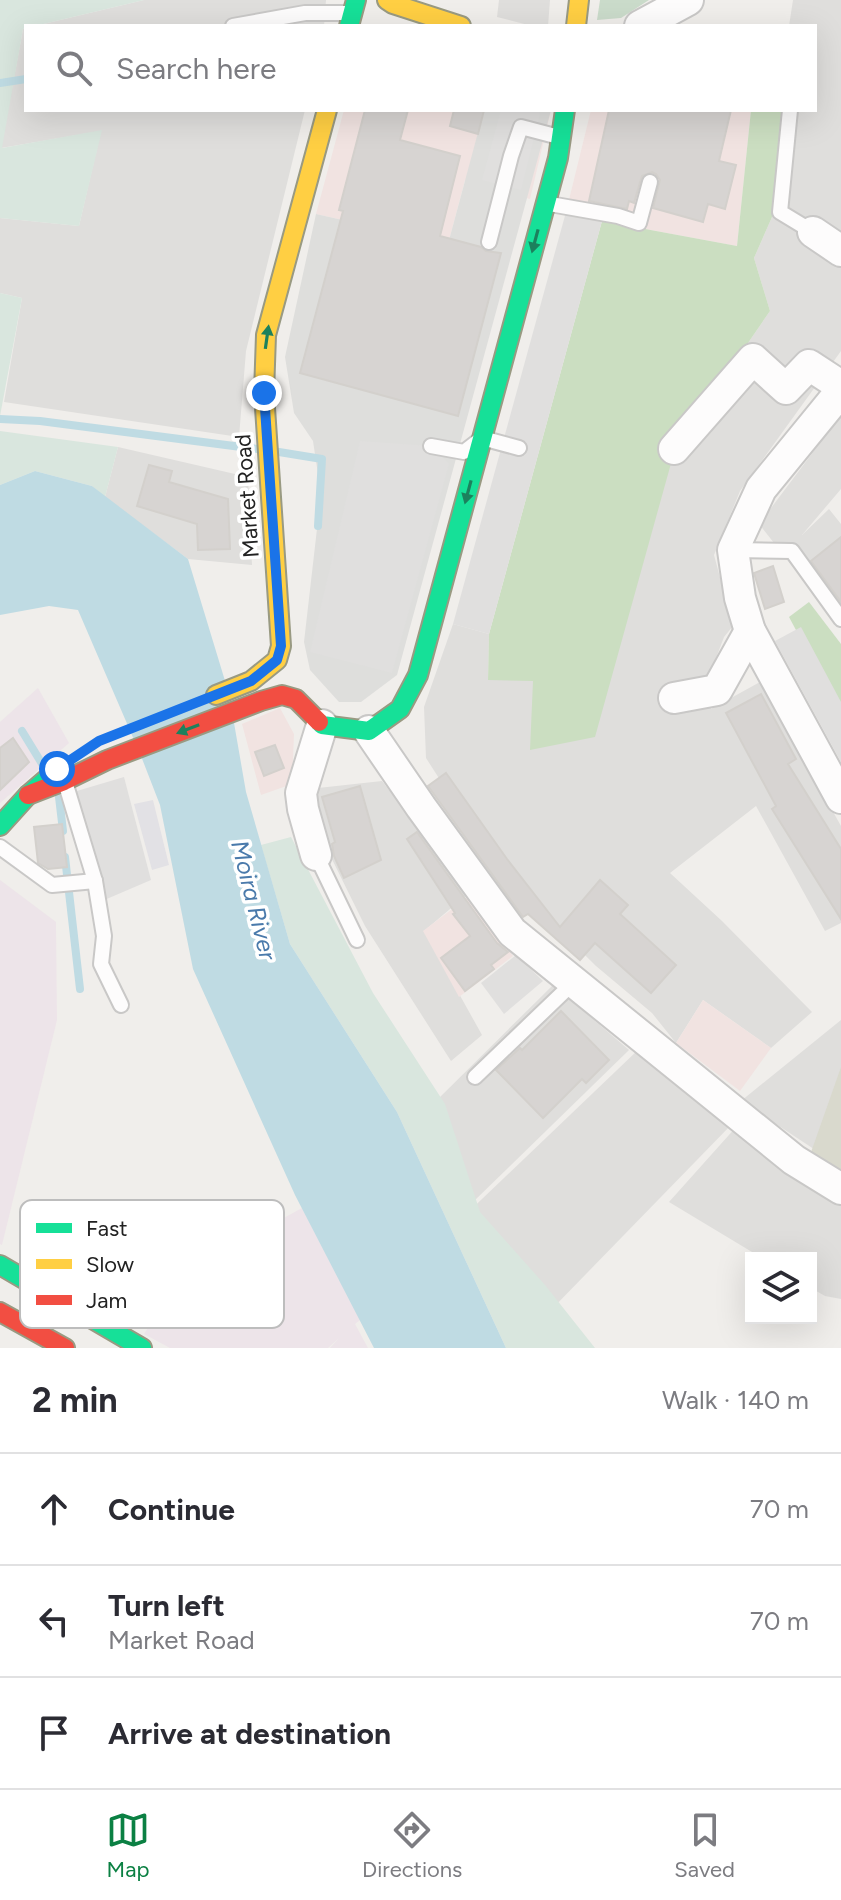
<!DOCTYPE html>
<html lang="en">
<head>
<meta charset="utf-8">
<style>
  :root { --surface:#fff; --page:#f7f7f7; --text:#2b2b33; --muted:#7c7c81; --line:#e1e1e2; --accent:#0b8043 }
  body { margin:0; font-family:Figtree,sans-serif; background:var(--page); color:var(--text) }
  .controls { position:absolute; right:24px; bottom:24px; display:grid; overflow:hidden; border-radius:0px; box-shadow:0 8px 32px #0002 }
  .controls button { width:72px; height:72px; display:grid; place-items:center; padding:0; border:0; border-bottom:2px solid var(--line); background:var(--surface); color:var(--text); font:40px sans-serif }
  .stop { position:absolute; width:24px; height:24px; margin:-18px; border:6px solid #1a73e8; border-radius:50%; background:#fff }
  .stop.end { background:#1a73e8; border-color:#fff; box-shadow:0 2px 8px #0008 }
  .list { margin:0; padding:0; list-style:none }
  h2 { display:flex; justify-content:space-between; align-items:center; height:104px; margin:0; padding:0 32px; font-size:34px }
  h2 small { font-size:26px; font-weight:400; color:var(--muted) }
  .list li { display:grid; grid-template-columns:52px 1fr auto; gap:24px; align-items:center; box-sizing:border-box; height:112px; padding:0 32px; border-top:2px solid var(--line) }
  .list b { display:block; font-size:30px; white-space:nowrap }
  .list p { margin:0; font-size:26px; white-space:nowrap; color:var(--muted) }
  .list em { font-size:26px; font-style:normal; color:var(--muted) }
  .icon { flex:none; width:44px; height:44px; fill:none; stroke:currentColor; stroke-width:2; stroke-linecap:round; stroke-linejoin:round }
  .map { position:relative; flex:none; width:841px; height:1348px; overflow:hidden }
  .search { position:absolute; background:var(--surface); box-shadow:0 8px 32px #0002; left:24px; right:24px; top:24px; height:88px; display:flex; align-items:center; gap:20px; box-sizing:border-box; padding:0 28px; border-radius:0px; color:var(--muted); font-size:30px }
  .sheet { height:440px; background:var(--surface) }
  nav { display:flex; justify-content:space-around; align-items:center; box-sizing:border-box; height:112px; border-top:2px solid var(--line); background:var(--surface); font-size:22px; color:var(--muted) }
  nav a { display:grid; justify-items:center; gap:4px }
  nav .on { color:var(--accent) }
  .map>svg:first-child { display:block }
  .residential { fill:#dfdedc }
  .commercial { fill:#f1e3e1 }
  .industrial { fill:#ede4e9 }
  .religious { fill:#dededc }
  .construction { fill:#d9d9cd }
  .forest { fill:#cbdec1 }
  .wetland { fill:#d9e6de }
  .cemetery { fill:#cadbca }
  .parking { fill:#e0dfde }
  .plaza { fill:#e2e1e5 }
  .water { fill:#bfdbe3 }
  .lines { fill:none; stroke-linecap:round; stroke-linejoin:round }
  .stream { stroke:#bfdbe3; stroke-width:8 }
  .building { fill:#d7d4d2; stroke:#d3d0cc; stroke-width:2 }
  .lane-casing { stroke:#c9c8c7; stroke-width:18 }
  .street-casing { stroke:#c9c8c7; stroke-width:34 }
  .fast-casing { stroke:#999a82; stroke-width:22 }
  .slow-casing { stroke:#999a82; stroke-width:22 }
  .jam-casing { stroke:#999a82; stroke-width:22 }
  .lane { stroke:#fdfcfc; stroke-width:14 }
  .street { stroke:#fdfcfc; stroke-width:30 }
  .fast { stroke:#16e098; stroke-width:18 }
  .slow { stroke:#ffcf43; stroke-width:18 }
  .jam { stroke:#f24e42; stroke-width:18 }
  .oneway { fill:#1c815d }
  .route { stroke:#1a73e8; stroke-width:10 }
  .labels { text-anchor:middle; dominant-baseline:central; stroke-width:7; stroke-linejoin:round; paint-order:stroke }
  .street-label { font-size:22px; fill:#222; stroke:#fff }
  .water-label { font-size:24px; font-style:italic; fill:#4a7aab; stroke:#fff }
  .key { fill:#fff; stroke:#bdbdbd; stroke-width:2 }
  .key-label { font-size:22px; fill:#222 }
</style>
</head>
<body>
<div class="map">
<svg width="841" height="1348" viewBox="0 0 841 1348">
  <rect width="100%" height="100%" fill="#f0eeeb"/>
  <g class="residential">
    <polygon points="144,0 326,0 324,26 35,26"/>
    <polygon points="499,0 550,0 548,26 532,26 497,17"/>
    <polygon points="793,0 841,0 841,351 740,491 714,555 733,626 724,637 708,679 711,709 760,682 841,826 841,923 825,931 756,806 670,873 722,921 812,1012 771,1048 703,1000 676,1043 652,1013 596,966 496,867 426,758 424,707 453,624 489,634 488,680 675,449 770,311 754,258 776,208 783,110 815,110 815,26 789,26"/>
    <polygon points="26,28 26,110 305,110 246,351 239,437 4,402 22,298 0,293 0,218 79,226 101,131 1,148 23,29"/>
    <polygon points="841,415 841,489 802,535 829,509 841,524 841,628 759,524"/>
    <polygon points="118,447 248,477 252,565 188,559 105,497"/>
    <polygon points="382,781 469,893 424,931 482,1035 451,1061 365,926 321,837 309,789"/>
    <polygon points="553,985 629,1050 472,1203 434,1103"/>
    <polygon points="841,1020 841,1167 741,1101"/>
    <polygon points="639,1049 732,1124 514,1348 460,1220"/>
    <polygon points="737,1126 841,1203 841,1299 825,1296 811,1288 811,1258 762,1258 669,1202"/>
  </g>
  <g class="commercial">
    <polygon points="344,110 551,110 530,199 465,180 448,244 316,214"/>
    <polygon points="591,110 751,110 737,246 602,221 566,212"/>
    <polygon points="280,708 294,734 292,784 261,795 242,724"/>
    <polygon points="468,897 513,956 459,997 423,931"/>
    <polygon points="703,1000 771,1048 740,1091 676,1043"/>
  </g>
  <g class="industrial">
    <polygon points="38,688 69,743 0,803 0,722"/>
    <polygon points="0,880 56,922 57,1020 2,1245 0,1244"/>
    <polygon points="302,1208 360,1320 355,1324 368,1348 330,1348 339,1338 328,1348 170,1348 144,1334 183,1273"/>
  </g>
  <polygon class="religious" points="484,110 551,110 397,675 361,702 339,702 310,670 304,642 321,494 313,441 294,413 285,357 316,214 448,244"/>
  <polygon class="construction" points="841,1067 841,1174 810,1155"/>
  <g class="forest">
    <polygon points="751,110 783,110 776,208 754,258 770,311 675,449 595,737 530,750 533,681 488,680 489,634 602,221 737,246"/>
    <polygon points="809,602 841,644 841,714 789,617"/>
  </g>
  <g class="wetland">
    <polygon points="0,0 144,0 35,26 26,26 26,28 23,29 2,148 102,130 79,226 0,218"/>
    <polygon points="0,293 22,298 0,416"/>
    <polygon points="0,431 118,447 105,497 92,486 35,471 0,485"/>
    <polygon points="291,837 373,993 445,1104 480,1212 545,1285 595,1348 506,1348 397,1112 290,944 261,845"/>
  </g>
  <polygon class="cemetery" points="600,0 649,0 621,18 597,20"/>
  <g class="parking">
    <polygon points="501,110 539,110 540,114 521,190 482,180"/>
    <polygon points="566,212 602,221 489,634 453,624"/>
    <polygon points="360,441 431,446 449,464 392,673 310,652"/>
    <polygon points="801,627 841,702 841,762 775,641"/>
    <polygon points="124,777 151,880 95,904 60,796"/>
    <polygon points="516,955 543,981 504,1014 481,983"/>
  </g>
  <polygon class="plaza" points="153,800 169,865 152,870 134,804"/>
  <polygon class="water" points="35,471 92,486 188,559 229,694 246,792 290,944 397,1112 506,1348 374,1348 295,1195 193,969 160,805 141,756 78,610 49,606 0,615 0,485"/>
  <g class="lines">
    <g class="stream">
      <polyline points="0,83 26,79"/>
      <polyline points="0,419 40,421 257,449"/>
      <polyline points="279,452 322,459 318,526"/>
      <polyline points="22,731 44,767"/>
      <polyline points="59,797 63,831"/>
      <polyline points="65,857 80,989"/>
    </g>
  </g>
  <g class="building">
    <polygon points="365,110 408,110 400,140 460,156 440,236 481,247 486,251 501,253 458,416 300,373 343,211 339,210"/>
    <polygon points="454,110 484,110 478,134 450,126"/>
    <polygon points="609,110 731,110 719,161 736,165 725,209 708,204 703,222 653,208 660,180 656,174 652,172 642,176 634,203 629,201 627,209 589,201"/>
    <polygon points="149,465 172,471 169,482 228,499 230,549 198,550 197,524 137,506"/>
    <polygon points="841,537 841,602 811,561"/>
    <polygon points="773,566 784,602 765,609 754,573"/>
    <polygon points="761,694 796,759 788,764 841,849 841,919 772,809 776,806 726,713"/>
    <polygon points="13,738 29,762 0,790 0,748"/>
    <polygon points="275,745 284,768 264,776 255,752"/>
    <polygon points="446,773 507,859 560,927 600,880 628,905 620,914 676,965 651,993 595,943 580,960 528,914 523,917 428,786"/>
    <polygon points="360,786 381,860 344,878 334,856 332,844 335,842 322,797"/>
    <polygon points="62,824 67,867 48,869 38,863 34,827"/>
    <polygon points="417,832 497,943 508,952 491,965 494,969 465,991 441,958 470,936 453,914 455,913 407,839"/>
    <polygon points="561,1011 609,1060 586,1083 582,1079 543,1118 496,1070 520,1048 522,1050"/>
  </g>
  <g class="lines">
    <g class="lane-casing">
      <g id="lane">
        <polyline points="233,26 305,13 348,13"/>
        <polyline points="790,110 780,212 813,232"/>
        <polyline points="550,204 618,216 639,223 650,182"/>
        <polyline points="489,242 511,156 521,127 559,137"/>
        <polyline points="431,446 464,452 482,438 519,448"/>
        <polyline points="733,550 792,551 841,619"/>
        <polyline points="66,785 95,881 104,936 101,964 121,1005"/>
        <polyline points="0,847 52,885 95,881"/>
        <polyline points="316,855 357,940"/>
        <polyline points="475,1077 574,982"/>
      </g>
    </g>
    <g class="street-casing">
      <g id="street">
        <polyline points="640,26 688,0"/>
        <polyline points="813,232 841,251"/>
        <polyline points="841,391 761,489 733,550 740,598 750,631 841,798"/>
        <polyline points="674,449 753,359 786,389 809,365 841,386"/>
        <polyline points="674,698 717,690 750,631"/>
        <polyline points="369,731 421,807 512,932 794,1160 841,1189"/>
        <polyline points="316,855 303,809 301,793 322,725"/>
      </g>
    </g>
    <g class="fast-casing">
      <g id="fast">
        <polyline points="349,26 356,0"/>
        <polyline points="319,722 322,725 369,731 400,709 418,675 558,158 565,110"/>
        <polyline points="0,826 28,795 50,776"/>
        <polyline points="0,1265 142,1348"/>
      </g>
    </g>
    <g class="slow-casing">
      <g id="slow">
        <polyline points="387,0 393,4 461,26"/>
        <polyline points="576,26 579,0"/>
        <polyline points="216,695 251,681 277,660 281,646 264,393 266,335 327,110"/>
      </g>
    </g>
    <g class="jam-casing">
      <g id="jam">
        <polyline points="28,795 64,781 107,760 261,701 282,695 296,699 319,722"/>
        <polyline points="0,1312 65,1348"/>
      </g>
    </g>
    <use href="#lane" class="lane"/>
    <use href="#street" class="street"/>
    <use href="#fast" class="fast"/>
    <use href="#slow" class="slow"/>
    <use href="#jam" class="jam"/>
  </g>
  <defs><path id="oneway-solid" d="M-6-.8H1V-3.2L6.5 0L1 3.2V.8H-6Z" transform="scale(2)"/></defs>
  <g class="oneway">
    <use href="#oneway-solid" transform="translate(535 241) rotate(105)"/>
    <use href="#oneway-solid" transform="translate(267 337) rotate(-82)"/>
    <use href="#oneway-solid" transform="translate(468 492) rotate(105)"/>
    <use href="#oneway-solid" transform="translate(188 729) rotate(159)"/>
  </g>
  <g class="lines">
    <polyline class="route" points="57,769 99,741 251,681 277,660 281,646 264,393"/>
  </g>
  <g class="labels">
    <g class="street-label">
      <text transform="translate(247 496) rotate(-94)">Market Road</text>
    </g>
    <g class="water-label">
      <text transform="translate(254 900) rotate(76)">Moira River</text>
    </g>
  </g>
  <rect x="20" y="1200" width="264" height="128" rx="12" class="key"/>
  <rect x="36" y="1223" width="36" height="10" fill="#16e098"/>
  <rect x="36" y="1259" width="36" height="10" fill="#ffcf43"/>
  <rect x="36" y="1295" width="36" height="10" fill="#f24e42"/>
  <g class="key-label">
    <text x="86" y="1236">Fast</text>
    <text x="86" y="1272">Slow</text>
    <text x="86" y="1308">Jam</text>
  </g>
</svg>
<div class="controls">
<button><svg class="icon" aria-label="layers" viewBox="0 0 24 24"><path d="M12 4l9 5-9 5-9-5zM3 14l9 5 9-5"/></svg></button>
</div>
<div class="stop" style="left:57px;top:769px"></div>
<div class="stop end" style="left:264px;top:393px"></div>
<div class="search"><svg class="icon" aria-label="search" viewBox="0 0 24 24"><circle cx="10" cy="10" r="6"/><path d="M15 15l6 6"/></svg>Search here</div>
</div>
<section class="sheet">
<h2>2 min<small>Walk · 140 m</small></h2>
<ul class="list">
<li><svg class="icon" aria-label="ahead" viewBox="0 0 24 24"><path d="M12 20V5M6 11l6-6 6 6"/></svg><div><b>Continue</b></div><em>70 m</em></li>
<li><svg class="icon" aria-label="left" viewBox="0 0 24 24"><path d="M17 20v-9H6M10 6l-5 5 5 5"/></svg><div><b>Turn left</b><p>Market Road</p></div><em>70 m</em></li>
<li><svg class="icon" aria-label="arrive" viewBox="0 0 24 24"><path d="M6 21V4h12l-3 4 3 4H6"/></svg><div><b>Arrive at destination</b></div></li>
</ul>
</section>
<nav>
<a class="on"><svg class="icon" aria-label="map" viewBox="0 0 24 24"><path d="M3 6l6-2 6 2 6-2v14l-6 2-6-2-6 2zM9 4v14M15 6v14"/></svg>Map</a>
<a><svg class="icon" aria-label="directions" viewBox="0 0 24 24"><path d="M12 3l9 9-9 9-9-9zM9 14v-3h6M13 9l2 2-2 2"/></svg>Directions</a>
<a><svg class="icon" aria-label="saved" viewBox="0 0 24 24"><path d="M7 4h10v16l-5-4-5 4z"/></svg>Saved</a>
</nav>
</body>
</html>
